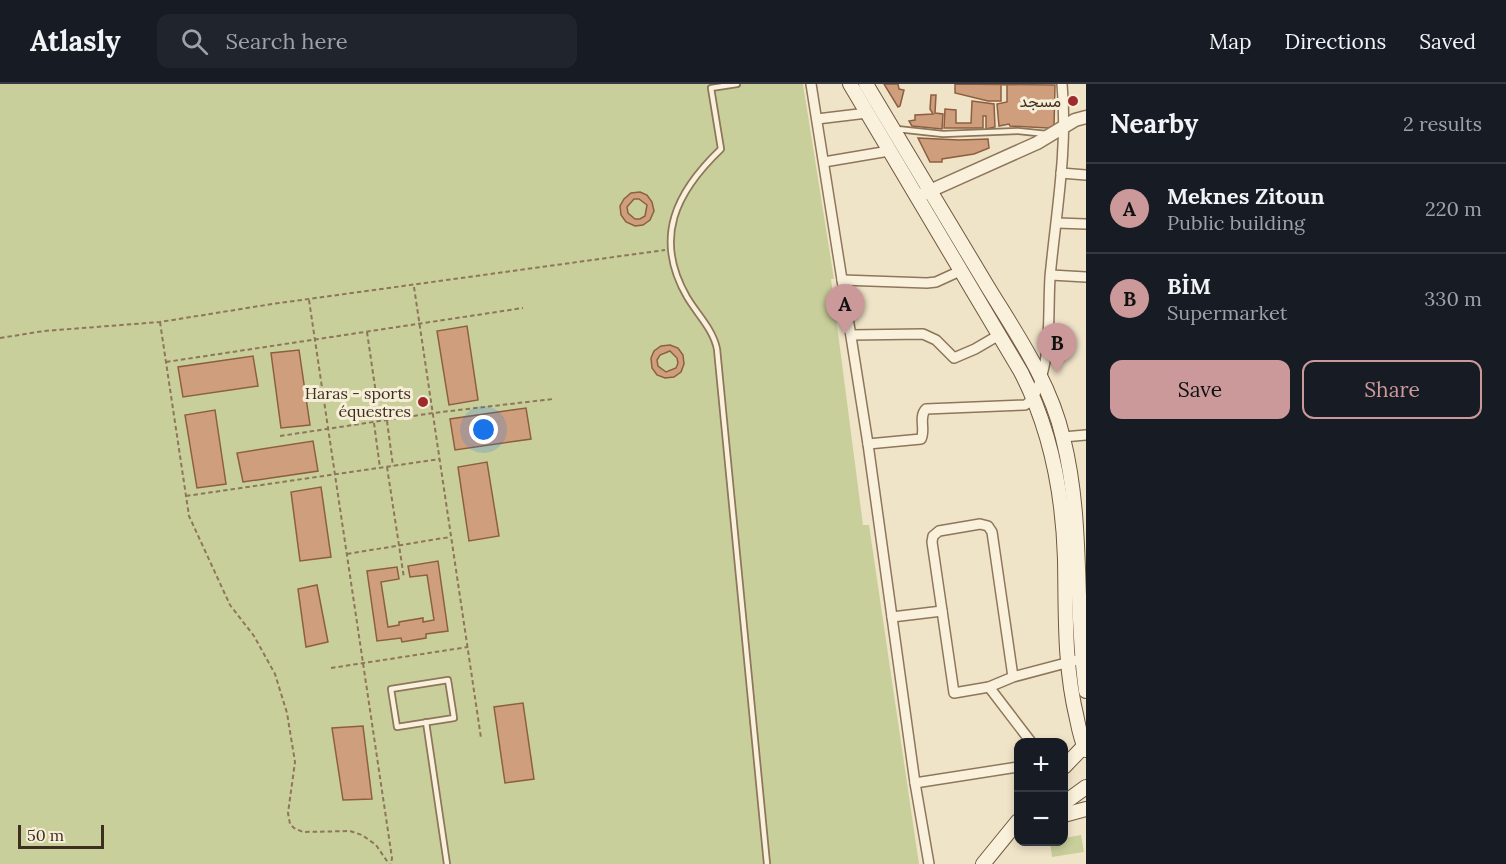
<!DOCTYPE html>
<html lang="en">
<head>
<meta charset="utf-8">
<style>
  :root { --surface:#171b24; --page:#20242c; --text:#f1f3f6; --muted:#9ea1a6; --line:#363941; --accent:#cc999b }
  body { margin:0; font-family:Lora,Vazirmatn,serif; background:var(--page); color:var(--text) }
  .controls { position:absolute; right:18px; bottom:18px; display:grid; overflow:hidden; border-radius:12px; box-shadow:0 3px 9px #0003 }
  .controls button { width:54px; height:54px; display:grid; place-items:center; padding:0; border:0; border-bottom:2px solid var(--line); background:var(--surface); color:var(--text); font:30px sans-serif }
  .scale { position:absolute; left:18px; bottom:15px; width:86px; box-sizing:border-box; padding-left:6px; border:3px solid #3d2e20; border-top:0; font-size:16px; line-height:21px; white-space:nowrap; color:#3d2e20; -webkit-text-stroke:4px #f7eed8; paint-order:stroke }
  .you { position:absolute; left:484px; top:346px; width:21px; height:21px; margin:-15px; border:4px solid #fff; border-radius:50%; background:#1a73e8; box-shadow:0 0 0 9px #1a73e833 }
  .badge { display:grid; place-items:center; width:39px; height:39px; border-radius:50%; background:var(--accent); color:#111; font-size:20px; font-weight:700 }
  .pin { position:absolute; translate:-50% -50px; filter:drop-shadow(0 2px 3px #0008) }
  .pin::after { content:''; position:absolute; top:32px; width:21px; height:18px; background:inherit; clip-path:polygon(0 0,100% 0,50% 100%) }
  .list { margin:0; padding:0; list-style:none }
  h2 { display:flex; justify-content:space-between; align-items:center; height:78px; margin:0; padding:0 24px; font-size:26px }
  h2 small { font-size:20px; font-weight:400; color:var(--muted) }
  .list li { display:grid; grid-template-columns:39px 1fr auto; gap:18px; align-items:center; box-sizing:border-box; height:90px; padding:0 24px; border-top:2px solid var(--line) }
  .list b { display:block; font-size:22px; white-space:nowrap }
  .list p { margin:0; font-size:20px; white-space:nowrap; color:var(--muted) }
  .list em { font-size:20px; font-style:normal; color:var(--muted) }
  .actions { display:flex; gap:12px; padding:18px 24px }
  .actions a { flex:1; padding:14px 0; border:2px solid var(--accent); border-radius:12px; text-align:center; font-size:21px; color:var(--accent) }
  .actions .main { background:var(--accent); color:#111 }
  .icon { flex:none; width:33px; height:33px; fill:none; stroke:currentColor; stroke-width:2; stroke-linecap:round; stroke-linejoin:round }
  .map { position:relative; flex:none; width:1086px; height:780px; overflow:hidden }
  header { display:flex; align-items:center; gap:36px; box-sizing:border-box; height:84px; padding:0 30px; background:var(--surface); border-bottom:2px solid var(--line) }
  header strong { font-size:28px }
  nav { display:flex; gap:33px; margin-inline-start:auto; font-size:21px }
  .search { width:420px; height:54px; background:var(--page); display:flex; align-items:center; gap:15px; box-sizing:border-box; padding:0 21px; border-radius:12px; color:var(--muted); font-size:22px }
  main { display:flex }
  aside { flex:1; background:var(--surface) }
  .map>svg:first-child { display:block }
  .green { fill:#c9cf9b }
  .building { fill:#cf9f7d; stroke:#8d5f41; stroke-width:1.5; fill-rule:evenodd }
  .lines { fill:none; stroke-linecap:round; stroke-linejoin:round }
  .service-casing { stroke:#8d765c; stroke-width:8 }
  .minor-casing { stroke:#8d765c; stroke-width:12 }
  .tertiary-casing { stroke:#8d765c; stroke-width:15 }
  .secondary-casing { stroke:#6f573f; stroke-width:16 }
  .path { stroke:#8d765c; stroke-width:2; stroke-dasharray:4.5 3; stroke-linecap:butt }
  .service { stroke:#faf1dc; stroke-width:4.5 }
  .minor { stroke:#faf1dc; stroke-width:9 }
  .tertiary { stroke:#faf1dc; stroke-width:12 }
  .secondary { stroke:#faf1dc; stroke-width:14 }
  .poi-dot { fill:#9e2a2b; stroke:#f7eed8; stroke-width:2 }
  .labels { text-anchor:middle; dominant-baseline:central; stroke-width:6; stroke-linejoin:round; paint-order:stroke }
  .poi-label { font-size:16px; fill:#3d2e20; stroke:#f7eed8; text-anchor:end }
</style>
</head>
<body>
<header>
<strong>Atlasly</strong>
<div class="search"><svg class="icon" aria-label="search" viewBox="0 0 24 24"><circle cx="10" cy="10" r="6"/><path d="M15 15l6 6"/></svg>Search here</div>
<nav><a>Map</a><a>Directions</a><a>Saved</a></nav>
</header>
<main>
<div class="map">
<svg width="1086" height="780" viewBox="0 0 1086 780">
  <rect width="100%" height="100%" fill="#f0e4c8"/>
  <g class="green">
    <polygon points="0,0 803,0 834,195 831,195 863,441 869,441 919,780 0,780"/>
    <polygon points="1081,751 1084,768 1052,773 1050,758 1064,758 1064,754"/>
  </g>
  <g class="building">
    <polygon points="884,0 898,0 899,5 904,6 900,22 898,23"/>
    <polygon points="955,0 1055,1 1054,42 1048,44 1010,42 1009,40 999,42 997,20 1007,18 1007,1 1001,1 1001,17 988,17 955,9"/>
    <polygon points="931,11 936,11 935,29 943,30 942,45 912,42 909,37 915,36 915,31 933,30 930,25"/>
    <polygon points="972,17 994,20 995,43 986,45 986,32 983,32 983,44 944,44 945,25 956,26 956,39 971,39"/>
    <polygon points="918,54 959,56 988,55 989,64 974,70 942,75 942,78 930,78"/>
    <path d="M640,108L647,111L652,118L654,127L650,136L643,141L635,142L626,138L621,131L620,122L624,115L631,109ZM634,115H639L647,121L645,132L640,135H635L628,129L627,123Z"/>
    <polygon points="467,242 478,316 449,321 437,247"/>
    <path d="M670,261L678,264L683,271L684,280L681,288L674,293L665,294L657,291L652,284L651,274L654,267L661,262ZM670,267L677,274L678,279L676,284L666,288L658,282L657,276L660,271Z"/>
    <polygon points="299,266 310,341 281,344 271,269"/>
    <polygon points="253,272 258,302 183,313 178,283"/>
    <polygon points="526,324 531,355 455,366 450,335"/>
    <polygon points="215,326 226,400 197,404 185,331"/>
    <polygon points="313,357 318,387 243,398 237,369"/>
    <polygon points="487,378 499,452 469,457 458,383"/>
    <polygon points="321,403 331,473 300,477 291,408"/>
    <polygon points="438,477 448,547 426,550 426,554 402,558 401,554 377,557 367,487 397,483 399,495 381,498 388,543 399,541 399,538 423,534 423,538 434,536 427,491 410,493 408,482"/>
    <polygon points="317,501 328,558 306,563 298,505"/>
    <polygon points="523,619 534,695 505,699 494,623"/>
    <polygon points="363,642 372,715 343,716 332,644"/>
  </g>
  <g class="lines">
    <g class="service-casing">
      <g id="service">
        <path d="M737,0L711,4L721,65C676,108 653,154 687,213C697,230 713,245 717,265L767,780"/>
        <polyline points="897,45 943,50 1018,47 1047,50"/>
        <polygon points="448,596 454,634 397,643 391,605"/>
        <polyline points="426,638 447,780"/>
      </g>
    </g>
    <g class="minor-casing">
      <g id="minor">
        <polyline points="811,0 868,360 915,699 929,780"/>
        <polyline points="817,35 867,29"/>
        <polyline points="824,78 889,67"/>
        <polyline points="1061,89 1086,91"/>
        <polyline points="1057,139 1086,140"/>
        <polyline points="1051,191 1086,193"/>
        <polyline points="842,196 927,199 936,198 960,187"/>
        <polyline points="851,251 923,250 936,256 954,274 975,265 999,251"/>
        <polyline points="1063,353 1086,351"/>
        <path d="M868,360L921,355C926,346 918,333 926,325L1025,321C1034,317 1038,303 1041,294C1051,263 1048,226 1050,193C1056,129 1068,65 1062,0"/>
        <polyline points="892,533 942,527"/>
        <polyline points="1013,593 992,448 988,442 980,440 939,447 933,452 932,458 954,609 989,603 1013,593 1081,575"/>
        <polyline points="989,603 1031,658"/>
        <polyline points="915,699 1018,683"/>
      </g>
    </g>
    <g class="tertiary-casing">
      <polyline id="tertiary" points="923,110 1037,59 1075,36 1086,33"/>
    </g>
    <g class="secondary-casing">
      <g id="secondary">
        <path d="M850,0L1021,288C1051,346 1063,410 1065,475C1066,529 1064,582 1077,635C1079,645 1081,656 1086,666"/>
        <path d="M866,0C906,67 946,133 986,200C1015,248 1050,297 1063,354C1084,437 1074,523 1086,607"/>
        <polyline points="1064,683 1086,660"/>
        <polyline points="1064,719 1086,703"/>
        <polyline points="1064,731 1086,725"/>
        <polyline points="983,780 1018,737"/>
      </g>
    </g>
    <g class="path">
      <polyline points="414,203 481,654"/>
      <polyline points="309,216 392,774 391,780"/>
      <polyline points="160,238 189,432 230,521 254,552 275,590 287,629 295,678 288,729 290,740 294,744 303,748 350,747 362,751 376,761 389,780"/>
      <polyline points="367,248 380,337"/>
      <polyline points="0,254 44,247 160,238 272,220 665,166"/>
      <polyline points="166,278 523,224"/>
      <polyline points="387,337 393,382"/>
      <polyline points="374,339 380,384"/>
      <polyline points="280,352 433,329 553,315"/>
      <polyline points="387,383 404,494"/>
      <polyline points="186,412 440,375"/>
      <polyline points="347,470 450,453"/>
      <polyline points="331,584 468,563"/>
    </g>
    <use href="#service" class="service"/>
    <use href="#minor" class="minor"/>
    <use href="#tertiary" class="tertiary"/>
    <use href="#secondary" class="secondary"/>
  </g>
  <g class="poi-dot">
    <circle cx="1073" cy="17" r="6"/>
    <circle cx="423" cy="318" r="6"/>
  </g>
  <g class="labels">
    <g class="poi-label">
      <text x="1061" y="17">مسجد</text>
      <text x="411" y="309">Haras - sports<tspan x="411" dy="18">équestres</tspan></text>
    </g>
  </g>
</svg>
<div class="controls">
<button>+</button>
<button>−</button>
</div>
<div class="scale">50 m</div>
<div class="you"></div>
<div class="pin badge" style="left:845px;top:250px">A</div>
<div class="pin badge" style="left:1057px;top:289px">B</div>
</div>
<aside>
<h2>Nearby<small>2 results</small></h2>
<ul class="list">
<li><span class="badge">A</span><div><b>Meknes Zitoun</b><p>Public building</p></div><em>220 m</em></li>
<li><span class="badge">B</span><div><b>BİM</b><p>Supermarket</p></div><em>330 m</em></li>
</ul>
<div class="actions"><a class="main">Save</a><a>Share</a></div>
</aside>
</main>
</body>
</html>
